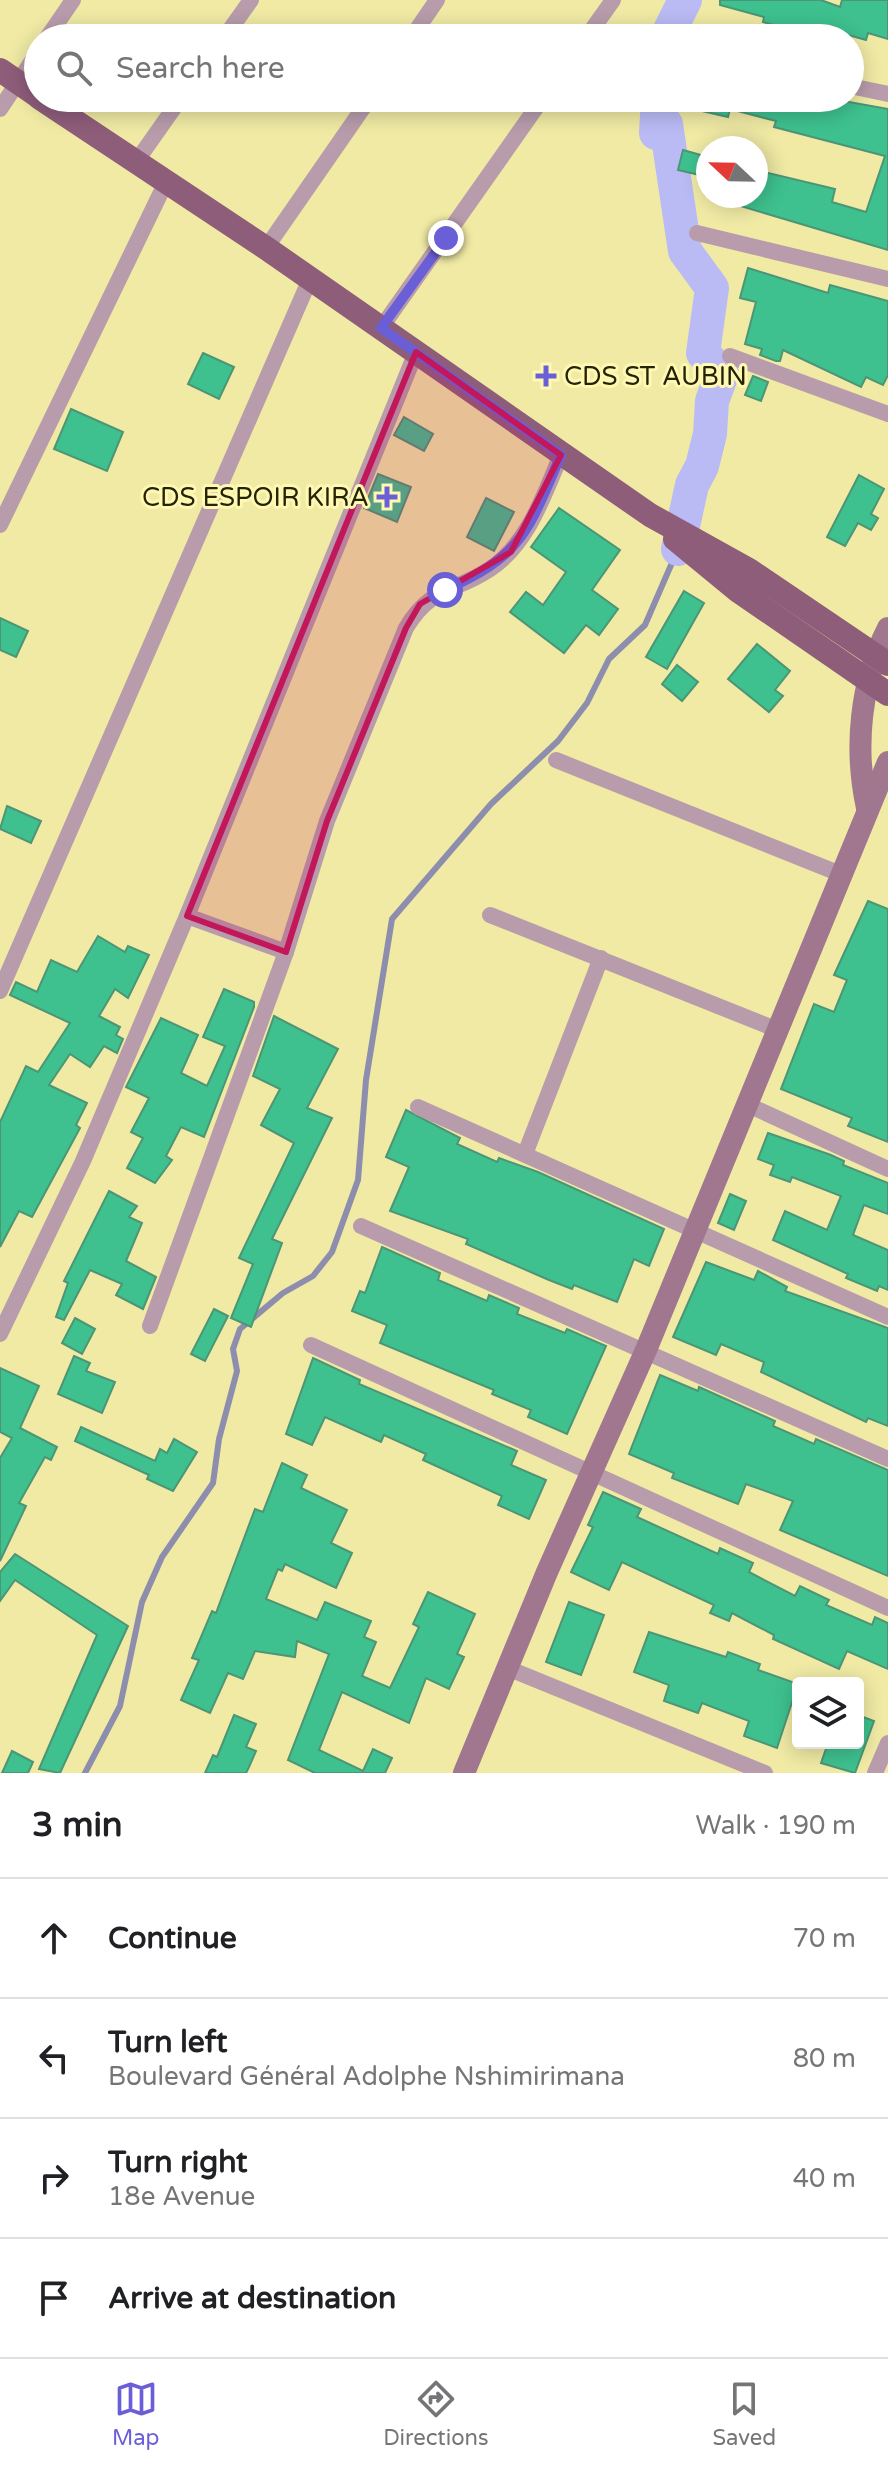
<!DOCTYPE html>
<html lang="en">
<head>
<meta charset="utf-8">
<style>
  :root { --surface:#fff; --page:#f6f6f6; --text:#202124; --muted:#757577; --line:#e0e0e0; --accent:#6b5fd8 }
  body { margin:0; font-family:"Varela Round",sans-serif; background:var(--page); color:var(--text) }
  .controls { position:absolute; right:24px; bottom:24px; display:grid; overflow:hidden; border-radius:8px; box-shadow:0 4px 20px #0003 }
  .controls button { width:72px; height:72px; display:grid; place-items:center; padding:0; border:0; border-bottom:2px solid var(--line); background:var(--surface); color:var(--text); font:40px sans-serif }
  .compass { position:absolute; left:696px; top:136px; width:72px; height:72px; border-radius:50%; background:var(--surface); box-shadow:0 4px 20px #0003; rotate:292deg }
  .stop { position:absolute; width:24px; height:24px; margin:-18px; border:6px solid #6b5fd8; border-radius:50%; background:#fff }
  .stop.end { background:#6b5fd8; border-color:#fff; box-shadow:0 2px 8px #0008 }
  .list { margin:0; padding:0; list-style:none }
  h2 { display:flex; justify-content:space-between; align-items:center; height:104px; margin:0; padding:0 32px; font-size:34px }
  h2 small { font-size:26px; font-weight:400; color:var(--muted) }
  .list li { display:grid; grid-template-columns:52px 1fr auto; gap:24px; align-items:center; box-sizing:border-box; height:120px; padding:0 32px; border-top:2px solid var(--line) }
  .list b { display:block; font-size:30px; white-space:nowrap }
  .list p { margin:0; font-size:26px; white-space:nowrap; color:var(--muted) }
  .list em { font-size:26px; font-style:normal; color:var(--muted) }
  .icon { flex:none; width:44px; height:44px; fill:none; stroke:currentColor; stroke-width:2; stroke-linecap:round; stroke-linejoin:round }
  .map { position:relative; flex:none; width:888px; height:1773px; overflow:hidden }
  .search { position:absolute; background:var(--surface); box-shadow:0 4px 20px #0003; left:24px; right:24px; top:24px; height:88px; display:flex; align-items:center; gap:20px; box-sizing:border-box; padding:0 28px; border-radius:44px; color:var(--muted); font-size:30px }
  .sheet { height:584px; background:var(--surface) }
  nav { display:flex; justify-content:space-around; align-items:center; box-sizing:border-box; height:112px; border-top:2px solid var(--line); background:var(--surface); font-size:22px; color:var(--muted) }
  nav a { display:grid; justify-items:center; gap:4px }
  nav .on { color:var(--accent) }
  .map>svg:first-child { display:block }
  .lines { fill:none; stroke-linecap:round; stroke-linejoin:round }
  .stream { stroke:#8d8dad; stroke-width:6 }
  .river { stroke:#babbf5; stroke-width:34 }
  .building { fill:#3ec18f; stroke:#4c9575; stroke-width:2 }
  .street { stroke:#b89cab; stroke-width:16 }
  .secondary { stroke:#a0778e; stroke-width:22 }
  .primary { stroke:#8e5d7a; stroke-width:24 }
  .route { stroke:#6b5fd8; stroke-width:10 }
  .marked { fill:#c2185b; fill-opacity:0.2; stroke:#c2185b; stroke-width:6; stroke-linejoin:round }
  .poi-dot { fill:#6b5fd8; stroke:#fef8b2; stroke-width:3 }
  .labels { text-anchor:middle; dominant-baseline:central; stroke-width:6; stroke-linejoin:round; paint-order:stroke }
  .poi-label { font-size:26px; fill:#252306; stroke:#fef8b2; text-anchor:start }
</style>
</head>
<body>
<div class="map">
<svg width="888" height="1773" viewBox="0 0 888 1773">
  <rect width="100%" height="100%" fill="#f0eaa5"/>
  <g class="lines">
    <polyline class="stream" points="85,1773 120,1706 142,1602 162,1557 213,1483 219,1439 237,1371 233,1349 240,1329 283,1293 313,1276 332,1252 358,1180 366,1080 392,919 491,804 558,741 587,703 609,659 645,625 678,549"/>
    <g class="river">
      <polyline points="666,38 685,0"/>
      <polyline points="658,98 656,133 666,124 685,251 712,288 703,353 722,374 712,401 710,434 702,466 692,485 678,549"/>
    </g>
  </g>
  <g class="building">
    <polygon points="720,0 821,0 840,7 842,0 888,0 888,39 868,33 866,40 827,29 825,33 819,31 817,38 792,38 794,31 763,22 764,17 720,5"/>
    <polygon points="705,98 827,98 888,109 888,250 724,201 725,196 756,196 756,170 835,189 832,202 866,212 885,156 774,127 776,121 730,109 728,117 702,111"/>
    <polygon points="683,150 708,157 708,177 678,170"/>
    <polygon points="748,268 828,293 830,285 888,301 888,375 883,385 866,377 861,387 783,350 780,361 776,361 760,355 762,349 745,344 756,302 740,298"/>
    <polygon points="203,353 234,367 219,399 188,384"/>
    <polygon points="753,376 768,382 761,401 745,395"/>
    <polygon points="71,409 123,432 107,471 54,449"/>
    <polygon points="404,417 433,434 424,451 394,435"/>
    <polygon points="378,474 411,487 397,522 364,508"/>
    <polygon points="859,475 884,489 871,514 878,518 871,530 858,523 845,546 827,537"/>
    <polygon points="486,498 514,512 494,551 467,537"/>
    <polygon points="559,508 620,550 592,590 618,609 599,635 586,625 564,653 510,612 526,592 543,605 566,572 531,547"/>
    <polygon points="684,591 704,603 667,669 646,657"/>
    <polygon points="0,618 28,631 16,657 0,650"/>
    <polygon points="757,644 790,671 775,690 783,696 769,712 728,679"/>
    <polygon points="677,665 698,682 682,701 662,684"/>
    <polygon points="7,806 41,821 31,843 0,829"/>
    <polygon points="868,901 888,909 888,1142 848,1126 852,1118 781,1089 814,1004 834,1012 847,980 834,975"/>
    <polygon points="98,936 125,952 128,946 149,955 128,998 115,989 99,1016 120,1027 116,1035 123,1039 117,1053 104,1046 90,1067 70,1054 49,1085 87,1103 76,1125 80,1128 32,1217 19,1211 0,1247 0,1122 26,1066 38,1072 70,1023 10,995 16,982 37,992 51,960 77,972"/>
    <polygon points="224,989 254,1002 254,1007 204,1137 181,1127 166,1156 172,1160 155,1183 127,1168 143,1138 131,1132 149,1098 126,1087 161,1018 198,1035 181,1073 207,1086 225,1046 203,1037"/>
    <polygon points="274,1016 338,1049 307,1108 332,1118 272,1239 282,1243 251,1327 231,1318 253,1264 239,1258 294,1143 261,1125 280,1089 253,1076"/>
    <polygon points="406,1110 460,1138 457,1144 497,1162 499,1158 538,1172 664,1229 649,1266 634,1259 617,1302 574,1285 572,1289 549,1280 466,1244 468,1239 390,1211 409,1167 386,1157"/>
    <polygon points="768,1133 831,1155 844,1161 843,1165 888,1183 888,1214 864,1205 853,1235 888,1250 888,1290 879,1286 877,1291 846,1278 848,1274 773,1240 785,1211 827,1230 841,1196 792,1177 790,1182 770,1175 774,1165 758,1159"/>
    <polygon points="109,1191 137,1206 129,1217 142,1223 126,1261 156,1277 143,1309 116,1295 122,1284 90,1270 64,1320 56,1317 68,1283 64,1281"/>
    <polygon points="730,1194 746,1201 734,1230 718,1223"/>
    <polygon points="382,1247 440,1273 438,1280 487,1301 489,1295 519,1308 517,1314 565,1333 567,1329 606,1346 567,1434 528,1417 531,1410 492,1394 494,1390 380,1343 387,1325 352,1311 360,1291 365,1293"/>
    <polygon points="706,1262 754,1280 758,1271 787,1287 785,1291 888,1328 888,1426 868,1418 866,1422 761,1372 764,1362 721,1344 716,1355 673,1337"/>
    <polygon points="214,1309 228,1316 205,1361 191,1354"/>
    <polygon points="75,1318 95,1329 82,1354 62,1343"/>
    <polygon points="74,1356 90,1363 86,1371 115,1382 102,1413 58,1394"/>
    <polygon points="313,1358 360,1380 359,1384 517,1451 511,1465 546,1480 529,1519 498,1505 502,1496 423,1460 426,1454 384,1435 381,1442 325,1417 312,1445 286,1434"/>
    <polygon points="0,1368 39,1386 20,1428 57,1447 51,1460 45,1457 19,1503 26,1506 0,1561 0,1458 12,1438 0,1432"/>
    <polygon points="660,1375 698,1391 699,1387 775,1421 773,1426 814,1444 816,1439 888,1470 888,1576 780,1530 793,1501 746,1484 738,1504 672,1478 674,1473 629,1454"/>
    <polygon points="81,1427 155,1461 160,1449 167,1453 174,1439 197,1452 173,1491 147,1479 149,1475 75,1441"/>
    <polygon points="282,1463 307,1475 301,1488 347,1510 331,1543 352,1553 336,1588 285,1564 282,1571 278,1569 266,1599 317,1620 325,1602 371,1621 364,1637 376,1642 362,1676 390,1688 419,1627 413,1624 428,1592 475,1614 457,1654 464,1657 449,1689 426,1678 409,1723 342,1692 319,1750 363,1771 373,1749 392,1758 385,1773 315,1773 288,1760 329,1654 297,1641 295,1657 255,1651 243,1679 228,1673 210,1713 181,1700 199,1660 192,1658 212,1611 216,1613 255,1509 263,1512"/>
    <polygon points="603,1492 641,1509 637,1517 718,1554 720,1548 753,1563 749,1572 795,1596 800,1586 829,1600 826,1605 872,1625 875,1617 888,1623 888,1669 847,1651 839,1669 773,1639 774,1635 732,1613 729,1621 710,1613 714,1605 622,1562 609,1590 571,1572 593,1527 588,1525"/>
    <polygon points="15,1554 128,1626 60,1773 39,1769 97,1635 15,1580 0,1601 0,1572"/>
    <polygon points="569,1602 604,1615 581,1675 546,1662"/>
    <polygon points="649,1632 726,1657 728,1652 760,1664 758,1670 798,1684 777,1748 744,1736 749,1721 702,1703 698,1713 664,1701 669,1685 634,1672"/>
    <polygon points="234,1715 256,1724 246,1747 256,1751 249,1767 246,1773 205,1773 213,1755 217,1757"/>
    <polygon points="858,1715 874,1721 855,1773 821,1763 828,1743 858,1743"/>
    <polygon points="12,1751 33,1762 28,1773 2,1773"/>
  </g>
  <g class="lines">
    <g class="street">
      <polyline points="47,38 73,0"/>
      <polyline points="224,38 251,0"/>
      <polyline points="411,38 437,0"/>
      <polyline points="586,38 613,0"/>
      <polyline points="850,86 888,94"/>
      <polyline points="0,109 38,52"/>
      <polyline points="136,162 181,98"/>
      <polyline points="697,233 888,279"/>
      <polyline points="266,248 370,98"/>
      <polyline points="381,328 543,98"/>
      <polyline points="730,356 888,414"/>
      <polyline points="0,525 166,182"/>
      <polyline points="556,760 843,875"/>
      <polyline points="490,915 778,1030"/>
      <polyline points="187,916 286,952"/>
      <polyline points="0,991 310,279"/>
      <polyline points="748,1105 888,1169"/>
      <polyline points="418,1107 888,1317"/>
      <polyline points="525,1154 601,958"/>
      <polyline points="361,1226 888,1459"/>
      <path d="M150,1326L286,952L327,821L406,628C431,586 454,593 490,569C528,544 544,495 561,455"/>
      <polyline points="0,1334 83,1161 187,916 416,352"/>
      <polyline points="311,1345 888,1608"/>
      <polyline points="507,1668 765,1773"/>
      <polyline points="875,1773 888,1743"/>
    </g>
    <g class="secondary">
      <path d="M867,808C854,748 860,683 888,628"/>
      <polyline points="464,1773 547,1572 646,1350 888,762"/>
    </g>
    <g class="primary">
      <polyline points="0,70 38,96"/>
      <polyline points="40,98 266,248 650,515 749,570 888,664"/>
      <polyline points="675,539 737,590 888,694"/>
    </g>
  </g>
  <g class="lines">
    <path class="route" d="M445,590C524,555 528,530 561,455L381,328L446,238"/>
  </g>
  <path class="marked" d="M416,352L561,455L511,552L420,604L406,628L327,821L286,952L187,916Z"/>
  <g class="poi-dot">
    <path d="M542 364h8v8h8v8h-8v8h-8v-8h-8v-8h8z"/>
    <path d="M383 485h8v8h8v8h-8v8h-8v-8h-8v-8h8z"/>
  </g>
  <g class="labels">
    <g class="poi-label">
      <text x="564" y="376">CDS ST AUBIN</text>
      <text x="369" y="497" text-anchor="end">CDS ESPOIR KIRA</text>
    </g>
  </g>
</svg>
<div class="controls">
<button><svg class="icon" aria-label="layers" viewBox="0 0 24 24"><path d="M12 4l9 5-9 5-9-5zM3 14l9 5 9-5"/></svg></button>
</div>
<svg class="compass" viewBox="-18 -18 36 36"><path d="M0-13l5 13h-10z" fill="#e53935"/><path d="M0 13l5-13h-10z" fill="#757577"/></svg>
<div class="stop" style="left:445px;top:590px"></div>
<div class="stop end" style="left:446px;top:238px"></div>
<div class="search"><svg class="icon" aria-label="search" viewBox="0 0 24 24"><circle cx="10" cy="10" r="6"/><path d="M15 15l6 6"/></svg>Search here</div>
</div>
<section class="sheet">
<h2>3 min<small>Walk · 190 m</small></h2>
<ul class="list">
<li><svg class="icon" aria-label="ahead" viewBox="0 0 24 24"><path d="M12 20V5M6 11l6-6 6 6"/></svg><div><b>Continue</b></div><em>70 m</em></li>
<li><svg class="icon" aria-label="left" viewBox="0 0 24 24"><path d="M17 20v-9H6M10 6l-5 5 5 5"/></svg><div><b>Turn left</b><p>Boulevard Général Adolphe Nshimirimana</p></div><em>80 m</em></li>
<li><svg class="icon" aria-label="right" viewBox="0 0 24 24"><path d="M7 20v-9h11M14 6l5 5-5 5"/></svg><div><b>Turn right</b><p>18e Avenue</p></div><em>40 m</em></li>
<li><svg class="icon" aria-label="arrive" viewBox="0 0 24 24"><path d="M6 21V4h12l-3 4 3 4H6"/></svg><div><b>Arrive at destination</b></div></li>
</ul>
</section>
<nav>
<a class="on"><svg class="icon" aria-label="map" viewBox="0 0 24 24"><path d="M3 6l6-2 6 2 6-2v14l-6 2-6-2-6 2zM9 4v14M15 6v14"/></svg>Map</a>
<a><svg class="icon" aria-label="directions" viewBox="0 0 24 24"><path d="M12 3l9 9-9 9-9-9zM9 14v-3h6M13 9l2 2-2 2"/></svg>Directions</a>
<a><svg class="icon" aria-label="saved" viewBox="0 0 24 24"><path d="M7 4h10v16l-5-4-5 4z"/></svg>Saved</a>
</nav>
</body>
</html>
